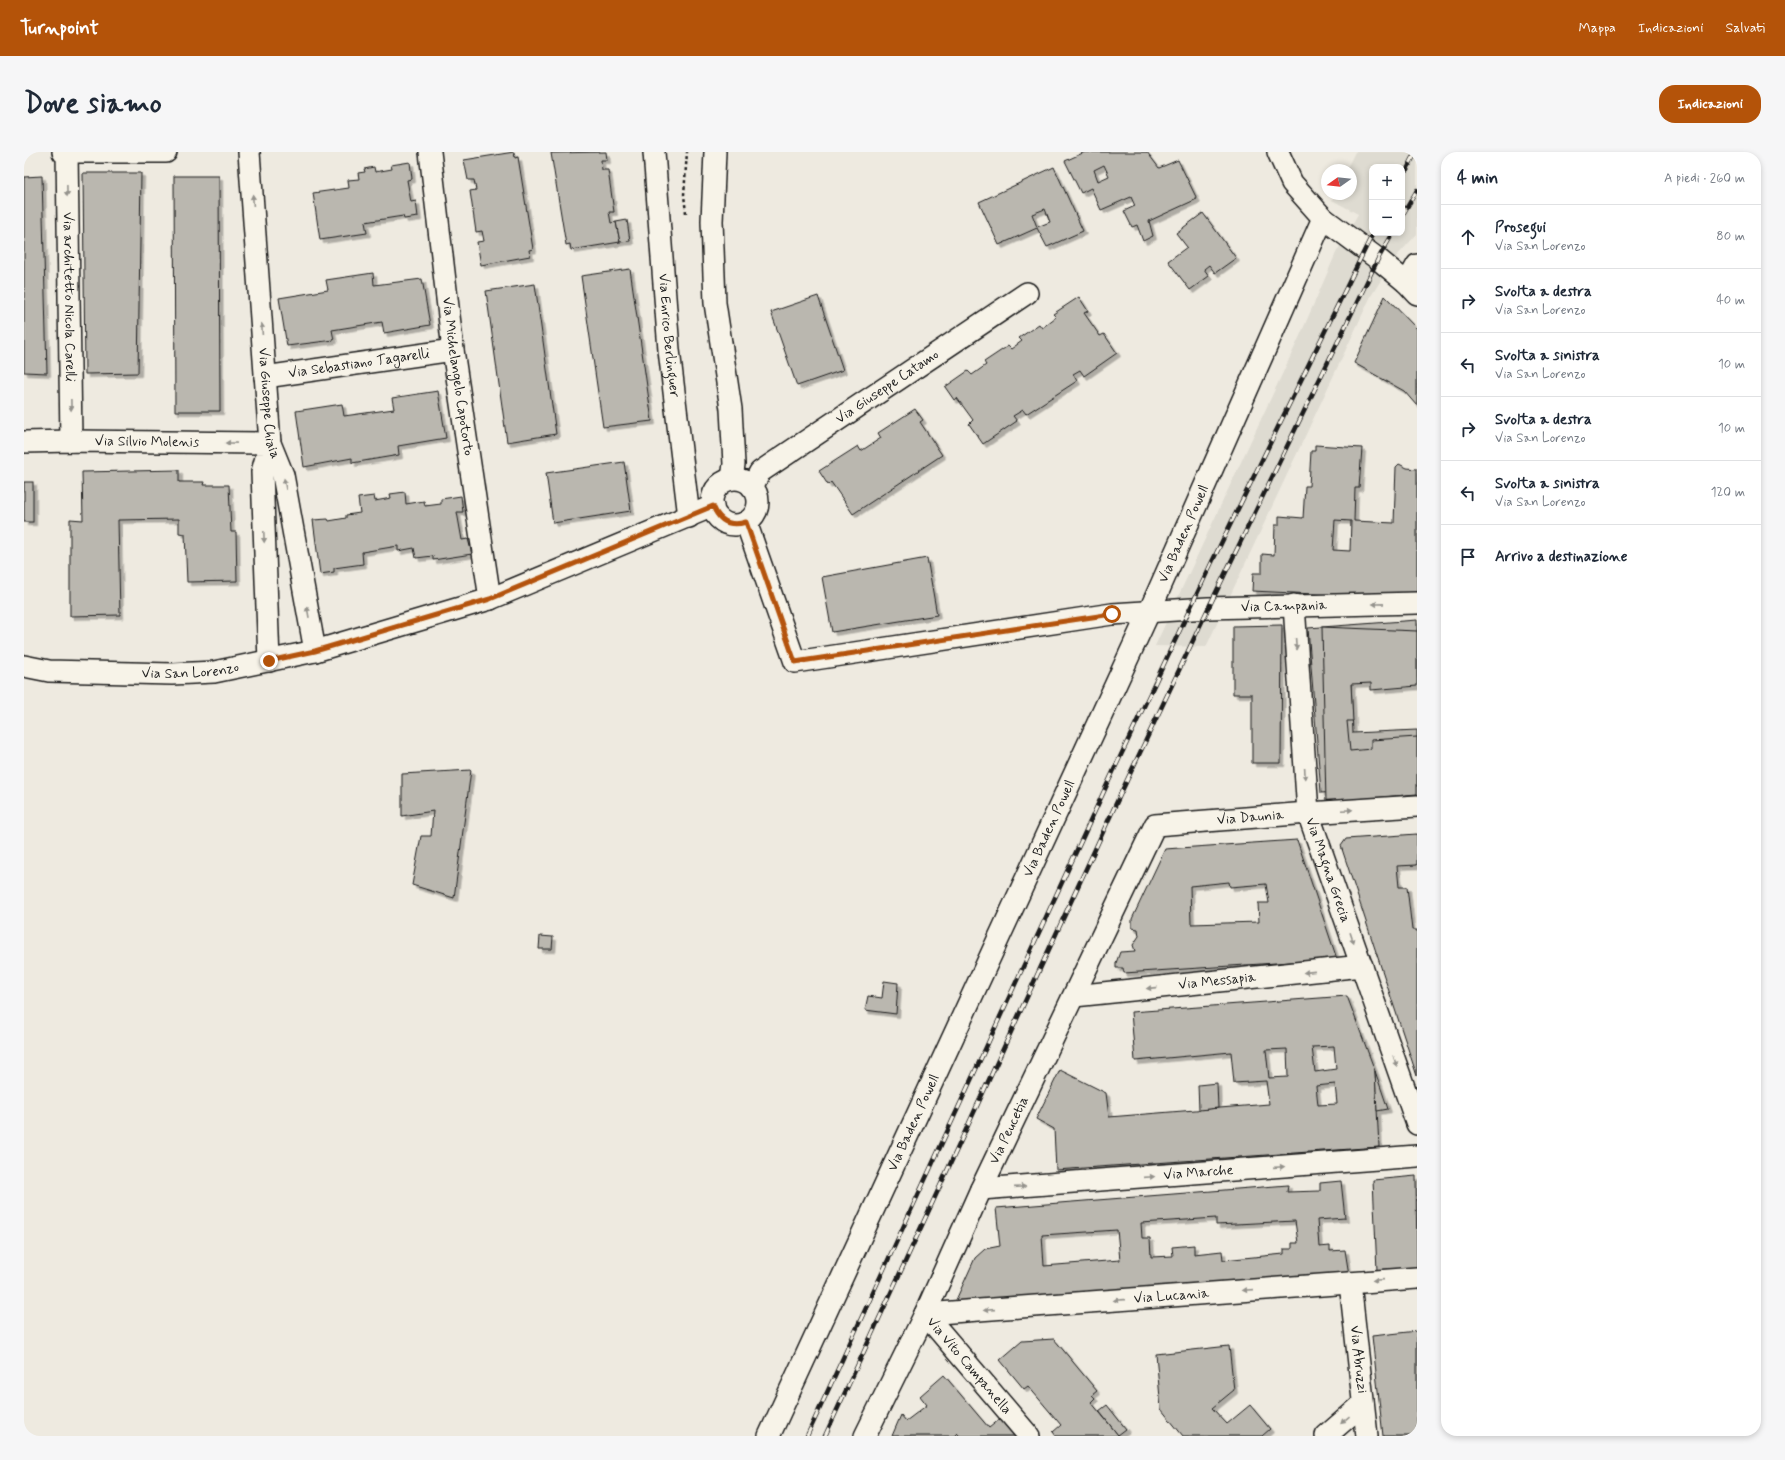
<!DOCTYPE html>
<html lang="it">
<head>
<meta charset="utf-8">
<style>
  :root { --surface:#fff; --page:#f6f6f7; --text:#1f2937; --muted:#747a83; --line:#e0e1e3; --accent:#b45309 }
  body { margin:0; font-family:Mynerve,sans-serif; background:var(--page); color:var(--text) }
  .controls { position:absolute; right:12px; top:12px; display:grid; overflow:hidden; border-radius:8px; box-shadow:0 2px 6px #0003 }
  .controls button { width:36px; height:36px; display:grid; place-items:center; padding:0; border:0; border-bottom:1px solid var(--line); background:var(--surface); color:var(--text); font:20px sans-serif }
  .compass { position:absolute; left:1297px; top:12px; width:36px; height:36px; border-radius:50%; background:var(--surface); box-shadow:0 2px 6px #0003; rotate:255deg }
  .stop { position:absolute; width:12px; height:12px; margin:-9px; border:3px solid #b45309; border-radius:50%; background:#fff }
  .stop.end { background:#b45309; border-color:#fff; box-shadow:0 1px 4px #0008 }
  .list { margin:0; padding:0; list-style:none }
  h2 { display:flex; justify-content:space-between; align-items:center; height:52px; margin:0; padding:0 16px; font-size:17px }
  h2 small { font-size:13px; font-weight:400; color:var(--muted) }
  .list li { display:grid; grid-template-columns:26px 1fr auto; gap:12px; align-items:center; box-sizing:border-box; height:64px; padding:0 16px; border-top:1px solid var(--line) }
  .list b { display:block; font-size:15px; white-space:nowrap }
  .list p { margin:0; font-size:13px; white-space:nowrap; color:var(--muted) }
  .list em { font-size:13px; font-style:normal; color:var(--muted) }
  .icon { flex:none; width:22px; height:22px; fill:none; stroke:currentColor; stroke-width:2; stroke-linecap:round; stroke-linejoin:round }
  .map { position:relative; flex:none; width:1393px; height:1284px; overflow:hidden; border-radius:16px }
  header { display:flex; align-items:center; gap:24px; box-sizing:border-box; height:56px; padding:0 20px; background:var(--accent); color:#fff }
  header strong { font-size:19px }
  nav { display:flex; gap:22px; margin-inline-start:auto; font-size:14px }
  .intro { display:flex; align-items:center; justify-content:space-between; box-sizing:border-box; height:96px; padding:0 24px }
  h1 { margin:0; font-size:28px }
  .button { padding:10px 18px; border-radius:16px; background:var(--accent); color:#fff; font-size:14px; font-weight:700 }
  main { display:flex; gap:24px; padding:0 24px }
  aside { flex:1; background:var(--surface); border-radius:16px; box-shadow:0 2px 6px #0003 }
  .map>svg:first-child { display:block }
  .built { fill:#dedbd1; fill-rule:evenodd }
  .building { fill:#bab7af; stroke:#1c1c1c; fill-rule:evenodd; filter:url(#shadow) }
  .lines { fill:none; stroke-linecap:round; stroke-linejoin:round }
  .minor-casing { stroke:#1c1c1c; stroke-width:24 }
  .path { stroke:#1c1c1c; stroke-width:2.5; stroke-dasharray:3 3; stroke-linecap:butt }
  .minor { stroke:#f7f3e8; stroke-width:21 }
  .rail-casing { stroke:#1c1c1c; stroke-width:4.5 }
  .rail { stroke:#f7f3e8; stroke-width:3; stroke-dasharray:9; stroke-linecap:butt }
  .oneway { fill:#94928c }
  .route { stroke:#b45309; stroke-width:5 }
  .labels { text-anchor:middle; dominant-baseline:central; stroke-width:3; stroke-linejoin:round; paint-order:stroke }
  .street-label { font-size:14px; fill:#1c1c1c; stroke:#f7f3e8 }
</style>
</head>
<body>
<header>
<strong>Turnpoint</strong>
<nav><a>Mappa</a><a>Indicazioni</a><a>Salvati</a></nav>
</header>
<div class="intro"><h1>Dove siamo</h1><a class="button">Indicazioni</a></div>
<main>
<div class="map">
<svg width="1393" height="1284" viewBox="0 0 1393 1284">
  <defs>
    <filter id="shadow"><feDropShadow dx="3.5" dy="3.5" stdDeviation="0" flood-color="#0004"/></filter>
  </defs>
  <rect width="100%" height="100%" fill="#eeeae0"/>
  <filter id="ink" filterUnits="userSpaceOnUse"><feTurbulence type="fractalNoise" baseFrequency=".025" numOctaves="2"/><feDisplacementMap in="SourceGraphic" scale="8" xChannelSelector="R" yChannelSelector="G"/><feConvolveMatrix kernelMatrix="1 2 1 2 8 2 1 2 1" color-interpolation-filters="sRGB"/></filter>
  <g filter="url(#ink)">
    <path class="built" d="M1331,0H1393V82L1371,106L1347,144L1182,495L1131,494L1275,186L1312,101L1334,62L1308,48L1311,42H1327V18H1322ZM1348,15H1378V81H1348Z"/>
    <g class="building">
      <polygon points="490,0 491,6 494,5 509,97 505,98 506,104 457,113 453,90 460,89 458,79 452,80 446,39 452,38 450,28 444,28 440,8"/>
      <polygon points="582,0 583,8 577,8 578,18 584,18 590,60 585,60 587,71 592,70 596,90 547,98 546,92 542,93 527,1"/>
      <path d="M1061,0H1123L1135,16L1154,8L1173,47L1125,69L1129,84L1119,89L1113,73L1108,75L1100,59L1111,54L1107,45L1077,58L1067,36L1057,41L1041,9ZM1080,13L1085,24L1074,29L1070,18Z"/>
      <polygon points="386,10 388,27 383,28 387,50 392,49 394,65 380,67 379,64 341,70 343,81 296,88 289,41 325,36 324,28 335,27 334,21 341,20 340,17 350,15 351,20 368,17 367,13"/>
      <path d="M1030,15L1059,79L1023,95L1013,76L975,93L955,50ZM1021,57L1026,70L1013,75L1008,62Z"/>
      <polygon points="59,21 117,21 114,221 61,222"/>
      <polygon points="18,24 23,221 0,220 0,25"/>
      <polygon points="150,24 195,24 196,259 151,259"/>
      <polygon points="1179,61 1212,106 1191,121 1185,113 1180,117 1185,124 1166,138 1144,109 1163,95 1152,81"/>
      <polygon points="603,68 606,89 596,90 592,70"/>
      <polygon points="606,117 628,269 579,275 557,124"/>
      <polygon points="349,121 350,133 398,127 406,173 360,181 358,170 308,178 310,188 263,194 255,146 304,138 302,128"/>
      <polygon points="511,132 532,282 483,290 462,139"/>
      <polygon points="794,144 819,218 773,234 747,160"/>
      <polygon points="1361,144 1393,177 1393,254 1380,239 1330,211"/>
      <polygon points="1055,145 1064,159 1060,161 1076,184 1080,182 1093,201 1060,224 1056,218 1049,222 1053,229 1002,262 999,258 989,264 993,269 959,292 945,272 949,268 933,246 930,248 921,235 944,219 948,223 962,213 960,210 984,194 987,197 998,189 995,186 1015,172 1018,176 1032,165 1029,162"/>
      <polygon points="414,239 422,286 374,294 375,303 328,311 328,306 280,315 272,259 318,252 320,264 370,257 368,246"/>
      <polygon points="891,257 899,268 896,270 918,303 829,362 807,330 804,333 795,319 834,294 837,299 857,286 854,281"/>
      <path d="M1291,293L1338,296L1335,336H1331L1330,369L1370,371L1372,315L1375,312L1383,316L1393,317V447L1228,439L1229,421H1238V402L1250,403L1251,373H1255V364L1279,366L1281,334H1285L1287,299H1291ZM1311,368L1327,369L1326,399L1309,398Z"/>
      <polygon points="600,310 607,359 529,371 522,321"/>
      <polygon points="155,318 155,330 180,330 179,333 205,333 207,380 212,380 213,429 163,430 161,382 155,381 155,367 94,368 96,463 46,464 46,367 59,368 58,320"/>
      <rect x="0" y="330" width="9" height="40"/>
      <polygon points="381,340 382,352 400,349 401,354 417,352 417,347 437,344 439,360 433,360 438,388 444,387 448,402 409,408 409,404 392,406 390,396 374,399 374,394 338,400 339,412 310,416 310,420 296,422 289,368 304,367 305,369 322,366 322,363 336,361 334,346 350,344 351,349 367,346 366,342"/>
      <polygon points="903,406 913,463 808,480 798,425"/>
      <polygon points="1393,468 1393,526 1327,530 1329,581 1393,578 1393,635 1297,641 1284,476"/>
      <polygon points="1258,473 1257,611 1228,611 1228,542 1209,542 1209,474"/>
      <polygon points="1298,475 1393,479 1393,534 1347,538 1347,531 1327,532 1329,569 1323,569 1326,599 1347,597 1347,588 1393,585 1393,642 1302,650"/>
      <polygon points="447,618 430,746 388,733 397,684 407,684 409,659 378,664 378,622"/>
      <polygon points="1393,682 1393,713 1373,714 1375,735 1383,735 1388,778 1393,778 1393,924 1317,694 1322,687"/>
      <path d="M1273,688L1313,807L1100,821L1099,816H1092V811L1096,800L1111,799L1109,793L1115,784L1114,777L1108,776V767L1141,697ZM1205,730L1206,735L1242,732L1245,751H1234L1235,770L1167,772L1166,734Z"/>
      <polygon points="516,784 529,785 528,797 515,797"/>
      <polygon points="860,829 874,831 872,862 841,858 844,844 858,846"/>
      <path d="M1323,844L1351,919L1355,995L1032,1018L1030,977L1012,967L1036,918L1082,941L1085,965L1245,952L1242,929L1210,931L1207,900L1111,909L1107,860ZM1310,894L1312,917L1291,920L1288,895ZM1263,897L1264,925L1245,926L1242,898ZM1311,932L1313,952L1294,953L1292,934Z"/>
      <polygon points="1351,919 1364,957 1353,959"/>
      <polygon points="1193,931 1194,956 1175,958 1174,933"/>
      <polygon points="1392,1024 1393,1117 1353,1119 1349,1028"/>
      <path d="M1317,1029L1321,1066L1293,1068L1295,1095L1306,1094V1099L1321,1098L1325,1123L933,1152L932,1148L951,1106L961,1097L976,1094L972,1056L1264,1033L1263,1040L1296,1039V1031ZM1192,1066V1073L1271,1069L1274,1091H1268V1097H1260V1102L1199,1108L1198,1099L1170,1102V1093L1148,1095L1149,1104L1127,1105L1126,1086H1118L1117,1071ZM1093,1078L1096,1108L1020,1114L1018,1083Z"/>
      <polygon points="1393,1179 1393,1284 1359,1284 1348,1184"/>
      <polygon points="1030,1187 1073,1239 1068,1243 1071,1246 1067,1250 1095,1284 1032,1284 1029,1280 1037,1273 1004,1234 1000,1237 976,1208 998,1189"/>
      <polygon points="1205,1194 1210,1238 1188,1256 1203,1272 1226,1253 1246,1277 1238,1284 1159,1284 1137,1257 1132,1202"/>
      <polygon points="920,1223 965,1276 976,1267 991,1284 936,1284 933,1281 930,1284 868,1284 877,1263 882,1269 903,1253 896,1244"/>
      <polygon points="1083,1253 1102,1277 1094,1283 1075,1259"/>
    </g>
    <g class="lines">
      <g class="minor-casing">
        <g id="minor">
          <polyline points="39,0 142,0"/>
          <path id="s1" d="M43,0L47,289"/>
          <path id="s2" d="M225,0L246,291L259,323L291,499"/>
          <path id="s3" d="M406,0L429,198L466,447"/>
          <path id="s4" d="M630,0L645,198L665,365"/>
          <polyline points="691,0 688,69 691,151 707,257 710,312 708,327"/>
          <polyline points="1254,0 1268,31 1299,66 1354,107 1383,131 1393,142"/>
          <polyline points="1383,131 1393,113"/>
          <path id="s5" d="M241,225L429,198"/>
          <path id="s6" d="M0,290L47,289L246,291L238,320L245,509"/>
          <circle cx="711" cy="350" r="23"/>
          <path id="s7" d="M728,335L736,320L1003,141"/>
          <path id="s8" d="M722,370L771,510L1088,462L1184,456L1393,451"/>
          <path id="s9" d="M1270,453L1284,661L1393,972"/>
          <path id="s10" d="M0,514L25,519L148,522L190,520L291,499L466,447L689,354"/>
          <path id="s11" d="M1050,844L1338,814"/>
          <path id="s12" d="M957,1037L1393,1004"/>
          <path id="s13" d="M1326,1131L1343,1284"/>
          <path id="s14" d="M901,1162L1393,1126"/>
          <path id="s15" d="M901,1162L1005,1284"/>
          <path id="s16" d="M745,1284L1126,458L1299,66"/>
          <path id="s17" d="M841,1284L901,1162L957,1037L1131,673L1284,661L1393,654"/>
          <polyline points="1302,1284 1339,1252"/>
        </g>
      </g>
      <polyline class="path" points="662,61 660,43 663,0"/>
      <use href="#minor" class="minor"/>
      <g class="rail-casing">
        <g id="rail">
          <polyline points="1378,27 1392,0"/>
          <polyline points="1378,64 1393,38"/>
          <polyline points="783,1284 1081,637 1187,412 1349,81"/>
          <polyline points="801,1284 1096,643 1182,461 1354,107 1369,81"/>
        </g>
      </g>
      <use href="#rail" class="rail"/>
    </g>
    <defs><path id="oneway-solid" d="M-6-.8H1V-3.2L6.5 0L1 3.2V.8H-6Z"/></defs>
    <g class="oneway">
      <use href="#oneway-solid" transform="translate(43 39) rotate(89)"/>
      <use href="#oneway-solid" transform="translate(229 48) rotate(-94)"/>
      <use href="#oneway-solid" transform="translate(238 177) rotate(-94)"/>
      <use href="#oneway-solid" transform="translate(47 253) rotate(89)"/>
      <use href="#oneway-solid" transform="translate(207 291) rotate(-179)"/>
      <use href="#oneway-solid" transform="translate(261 332) rotate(-100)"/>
      <use href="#oneway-solid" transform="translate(240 385) rotate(88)"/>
      <use href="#oneway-solid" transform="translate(1354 452) rotate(179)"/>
      <use href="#oneway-solid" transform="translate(284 460) rotate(-100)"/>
      <use href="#oneway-solid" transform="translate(1272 492) rotate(86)"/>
      <use href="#oneway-solid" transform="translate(1281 622) rotate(86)"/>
      <use href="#oneway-solid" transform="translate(1323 658) rotate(-3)"/>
      <use href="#oneway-solid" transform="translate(1328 786) rotate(71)"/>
      <use href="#oneway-solid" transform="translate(1285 820) rotate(174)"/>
      <use href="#oneway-solid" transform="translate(1128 836) rotate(174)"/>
      <use href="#oneway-solid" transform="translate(1371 909) rotate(71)"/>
      <use href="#oneway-solid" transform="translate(1255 1015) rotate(-4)"/>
      <use href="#oneway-solid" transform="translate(1125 1025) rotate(-4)"/>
      <use href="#oneway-solid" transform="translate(996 1035) rotate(-4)"/>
      <use href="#oneway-solid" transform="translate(1354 1128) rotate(176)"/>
      <use href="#oneway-solid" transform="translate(1224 1138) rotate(176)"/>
      <use href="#oneway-solid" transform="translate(1095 1148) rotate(176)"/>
      <use href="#oneway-solid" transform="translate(965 1158) rotate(176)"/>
      <use href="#oneway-solid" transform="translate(1321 1268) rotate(139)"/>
    </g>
  </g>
  <g class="lines" filter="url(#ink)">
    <path class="route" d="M245,509L291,499L466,447L689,354C695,369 706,375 722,370L771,510L1088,462"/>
  </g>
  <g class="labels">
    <g class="street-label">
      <text stroke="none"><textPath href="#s1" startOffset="145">Via architetto Nicola Carelli</textPath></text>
      <text stroke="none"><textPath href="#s4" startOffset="184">Via Enrico Berlinguer</textPath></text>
      <text stroke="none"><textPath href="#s5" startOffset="95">Via Sebastiano Tagarelli</textPath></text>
      <text stroke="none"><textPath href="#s3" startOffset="226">Via Michelangelo Capotorto</textPath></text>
      <text stroke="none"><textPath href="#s7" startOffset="170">Via Giuseppe Catamo</textPath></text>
      <text stroke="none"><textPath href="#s2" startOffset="252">Via Giuseppe Chiaia</textPath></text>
      <text stroke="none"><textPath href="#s6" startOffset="123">Via Silvio Molenis</textPath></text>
      <text stroke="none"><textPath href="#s16" startOffset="993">Via Baden Powell</textPath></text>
      <text stroke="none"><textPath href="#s8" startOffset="641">Via Campania</textPath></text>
      <text stroke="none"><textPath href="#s10" startOffset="167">Via San Lorenzo</textPath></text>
      <text stroke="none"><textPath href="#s17" startOffset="772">Via Daunia</textPath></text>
      <text stroke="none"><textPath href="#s16" startOffset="669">Via Baden Powell</textPath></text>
      <text stroke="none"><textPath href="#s9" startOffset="269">Via Magna Grecia</textPath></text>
      <text stroke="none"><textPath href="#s11" startOffset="144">Via Messapia</textPath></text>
      <text stroke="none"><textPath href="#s16" startOffset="345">Via Baden Powell</textPath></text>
      <text stroke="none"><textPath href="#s17" startOffset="338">Via Peucetia</textPath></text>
      <text stroke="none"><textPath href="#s12" startOffset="218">Via Marche</textPath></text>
      <text stroke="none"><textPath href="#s14" startOffset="247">Via Lucania</textPath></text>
      <text stroke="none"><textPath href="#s13" startOffset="77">Via Abruzzi</textPath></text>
      <text stroke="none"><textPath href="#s15" startOffset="68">Via Vito Campanella</textPath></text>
    </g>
  </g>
</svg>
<div class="controls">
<button>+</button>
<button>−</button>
</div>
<svg class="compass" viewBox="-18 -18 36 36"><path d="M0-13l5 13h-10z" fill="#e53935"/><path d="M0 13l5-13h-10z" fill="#747a83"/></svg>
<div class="stop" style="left:1088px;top:462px"></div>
<div class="stop end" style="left:245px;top:509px"></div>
</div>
<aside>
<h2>4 min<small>A piedi · 260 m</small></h2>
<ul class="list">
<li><svg class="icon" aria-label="ahead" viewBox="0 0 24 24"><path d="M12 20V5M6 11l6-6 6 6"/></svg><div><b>Prosegui</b><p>Via San Lorenzo</p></div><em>80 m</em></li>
<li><svg class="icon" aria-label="right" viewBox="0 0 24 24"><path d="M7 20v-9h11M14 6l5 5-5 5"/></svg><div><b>Svolta a destra</b><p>Via San Lorenzo</p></div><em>40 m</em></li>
<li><svg class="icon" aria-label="left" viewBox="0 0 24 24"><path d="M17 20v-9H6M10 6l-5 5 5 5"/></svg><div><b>Svolta a sinistra</b><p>Via San Lorenzo</p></div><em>10 m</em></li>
<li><svg class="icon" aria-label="right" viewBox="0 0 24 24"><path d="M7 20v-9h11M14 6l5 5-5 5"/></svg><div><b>Svolta a destra</b><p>Via San Lorenzo</p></div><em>10 m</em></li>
<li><svg class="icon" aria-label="left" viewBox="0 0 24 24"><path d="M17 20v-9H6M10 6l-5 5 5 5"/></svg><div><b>Svolta a sinistra</b><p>Via San Lorenzo</p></div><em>120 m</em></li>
<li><svg class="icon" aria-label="arrive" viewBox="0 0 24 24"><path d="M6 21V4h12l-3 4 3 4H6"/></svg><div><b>Arrivo a destinazione</b></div></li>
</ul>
</aside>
</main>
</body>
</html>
